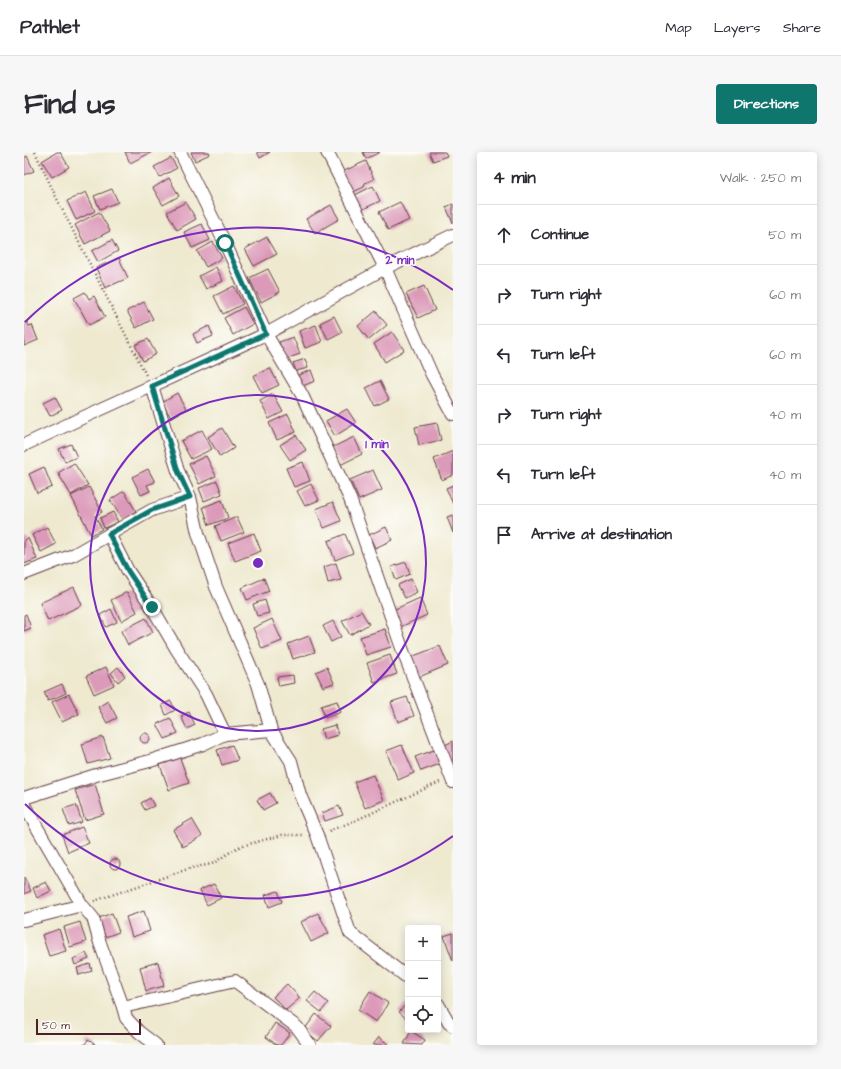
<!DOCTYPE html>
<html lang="en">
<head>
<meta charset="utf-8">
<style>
  :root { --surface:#fff; --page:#f7f7f7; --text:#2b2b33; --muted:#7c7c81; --line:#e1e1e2; --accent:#0f766e }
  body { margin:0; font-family:"Architects Daughter",sans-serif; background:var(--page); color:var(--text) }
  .controls { position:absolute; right:12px; bottom:12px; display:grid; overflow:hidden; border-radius:4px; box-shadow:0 2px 10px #0003 }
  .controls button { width:36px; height:36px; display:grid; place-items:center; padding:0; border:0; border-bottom:1px solid var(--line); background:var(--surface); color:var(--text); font:20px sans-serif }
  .scale { position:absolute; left:12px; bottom:10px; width:105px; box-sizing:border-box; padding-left:4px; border:2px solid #4a1f2b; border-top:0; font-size:11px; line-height:14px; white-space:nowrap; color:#4a1f2b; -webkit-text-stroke:3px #fdfcf7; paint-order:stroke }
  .stop { position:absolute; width:12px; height:12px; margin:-9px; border:3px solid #0f766e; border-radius:50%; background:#fff }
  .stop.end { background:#0f766e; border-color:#fff; box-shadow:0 1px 4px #0008 }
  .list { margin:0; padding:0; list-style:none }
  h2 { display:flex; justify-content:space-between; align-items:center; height:52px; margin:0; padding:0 16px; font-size:17px }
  h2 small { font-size:13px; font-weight:400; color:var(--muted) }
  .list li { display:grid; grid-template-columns:26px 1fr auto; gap:12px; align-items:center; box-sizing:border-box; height:60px; padding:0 16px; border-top:1px solid var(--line) }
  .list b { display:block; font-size:15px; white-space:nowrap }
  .list em { font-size:13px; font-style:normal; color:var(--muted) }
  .icon { flex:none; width:22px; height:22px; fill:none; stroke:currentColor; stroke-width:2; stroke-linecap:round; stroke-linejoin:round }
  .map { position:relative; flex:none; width:429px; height:893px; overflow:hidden; border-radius:4px }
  header { display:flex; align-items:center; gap:24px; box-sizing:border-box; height:56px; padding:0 20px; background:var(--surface); border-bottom:1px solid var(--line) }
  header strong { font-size:19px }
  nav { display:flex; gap:22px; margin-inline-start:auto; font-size:14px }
  .intro { display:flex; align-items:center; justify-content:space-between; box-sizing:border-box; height:96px; padding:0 24px }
  h1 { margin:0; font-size:28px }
  .button { padding:10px 18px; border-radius:4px; background:var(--accent); color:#fff; font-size:14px; font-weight:700 }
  main { display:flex; gap:24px; padding:0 24px }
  aside { flex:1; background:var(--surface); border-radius:4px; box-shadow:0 2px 10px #0003 }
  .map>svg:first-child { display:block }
  .building { fill:#dc9ab9 }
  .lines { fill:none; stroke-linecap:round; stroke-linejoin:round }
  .street-casing { stroke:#633d44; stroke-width:14 }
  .path { stroke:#633d44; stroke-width:2.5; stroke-dasharray:1 3; stroke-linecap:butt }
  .street { stroke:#fff; stroke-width:12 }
  .route { stroke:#0f766e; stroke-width:5 }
  .ring { fill:none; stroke:#7b2cbf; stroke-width:2 }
  .centre { fill:#7b2cbf; stroke:#fdfcf7; stroke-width:2 }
  .ring-label { font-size:12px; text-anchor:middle; font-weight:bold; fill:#7b2cbf; stroke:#fdfcf7; stroke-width:3.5; stroke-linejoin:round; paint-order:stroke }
</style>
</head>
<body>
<header>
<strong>Pathlet</strong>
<nav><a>Map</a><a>Layers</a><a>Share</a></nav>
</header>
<div class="intro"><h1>Find us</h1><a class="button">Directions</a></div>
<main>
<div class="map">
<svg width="429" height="893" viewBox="0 0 429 893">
  <rect width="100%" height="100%" fill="#fdfcf7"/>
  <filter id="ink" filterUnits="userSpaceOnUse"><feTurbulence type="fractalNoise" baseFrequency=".025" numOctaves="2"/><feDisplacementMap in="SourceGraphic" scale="8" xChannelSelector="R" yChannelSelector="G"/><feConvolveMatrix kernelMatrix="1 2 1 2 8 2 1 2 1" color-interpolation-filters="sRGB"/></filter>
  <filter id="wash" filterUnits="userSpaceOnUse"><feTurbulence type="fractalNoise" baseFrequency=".012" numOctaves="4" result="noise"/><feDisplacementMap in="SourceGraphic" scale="16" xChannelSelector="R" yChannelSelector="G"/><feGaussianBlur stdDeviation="0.9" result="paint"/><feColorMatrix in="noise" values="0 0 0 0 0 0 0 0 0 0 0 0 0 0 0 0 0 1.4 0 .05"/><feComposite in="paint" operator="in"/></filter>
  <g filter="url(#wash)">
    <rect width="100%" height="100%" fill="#eee9cf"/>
    <g id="blocks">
      <g class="building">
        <polygon points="33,0 36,0 45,15 28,25 18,9"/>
        <polygon points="101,0 128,0 106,11"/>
        <polygon points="167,0 185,0 186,2 171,9"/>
        <polygon points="233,0 246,0 236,6"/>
        <polygon points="339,0 356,0 342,7"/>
        <polygon points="405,0 421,0 423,4 409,9"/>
        <polygon points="3,4 10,19 0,23 0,6"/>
        <polygon points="147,6 153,16 136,25 130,15"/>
        <polygon points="342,9 350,27 341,31 340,35 327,41 318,20"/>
        <polygon points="145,26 155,44 139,53 129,36"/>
        <polygon points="349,34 356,49 335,59 327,45"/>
        <polygon points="88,37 94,50 76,57 70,44"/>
        <polygon points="62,40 71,59 52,68 43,49"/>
        <polygon points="162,50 172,67 153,78 143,60"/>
        <polygon points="376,50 385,68 364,78 355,60"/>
        <polygon points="429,52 429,71 422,55"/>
        <polygon points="307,53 315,67 291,81 282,67"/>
        <polygon points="75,60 86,79 61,92 51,73"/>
        <polygon points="178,72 186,88 168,96 160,80"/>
        <polygon points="243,85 253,102 230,114 221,97"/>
        <polygon points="88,88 94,99 74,110 68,99"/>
        <polygon points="189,90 198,106 182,115 173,99"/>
        <polygon points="95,106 104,126 81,136 72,116"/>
        <polygon points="192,115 199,129 182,137 175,124"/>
        <polygon points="244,117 256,140 237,150 225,126"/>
        <polygon points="210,134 219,152 199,162 190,144"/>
        <polygon points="400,134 411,158 394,166 382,142"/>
        <polygon points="61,140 65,147 70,144 81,165 65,173 50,146"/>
        <polygon points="120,150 129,167 112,176 103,159"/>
        <polygon points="220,155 229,172 209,183 200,166"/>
        <polygon points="352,159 363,173 345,188 334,174"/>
        <polygon points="310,164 318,180 304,187 296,171"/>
        <polygon points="3,170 5,174 8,173 14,188 0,194 0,171"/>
        <polygon points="292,173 298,190 281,196 275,179"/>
        <polygon points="185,174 189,184 173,191 169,182"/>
        <polygon points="368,180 380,198 361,210 350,192"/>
        <polygon points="269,185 276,202 262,207 255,190"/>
        <polygon points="124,187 132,202 119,209 111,193"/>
        <polygon points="281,207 284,216 272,219 269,211"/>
        <polygon points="246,216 255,233 238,241 229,224"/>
        <polygon points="287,218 291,229 276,235 272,224"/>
        <polygon points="356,229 365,247 351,254 342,236"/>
        <polygon points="153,241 162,257 147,266 138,250"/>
        <polygon points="249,242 259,260 245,267 236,249"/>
        <polygon points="31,245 38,258 26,264 19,251"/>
        <polygon points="323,257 332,271 311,284 302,269"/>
        <polygon points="264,262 272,280 253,288 245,271"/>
        <polygon points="413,271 417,288 395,293 391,275"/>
        <polygon points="198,276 210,296 196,305 184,285"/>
        <polygon points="178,278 188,297 167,307 157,289"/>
        <polygon points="272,283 282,298 266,308 256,293"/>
        <polygon points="330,285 338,302 316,313 307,296"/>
        <polygon points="47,292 53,305 41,310 35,297"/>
        <polygon points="429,299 429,323 418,328 410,307"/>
        <polygon points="182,304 192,324 175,332 165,312"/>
        <polygon points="279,310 286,329 270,335 262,316"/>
        <polygon points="50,311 64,333 47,343 34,321"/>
        <polygon points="20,315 28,335 13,341 5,322"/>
        <polygon points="124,317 131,330 123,333 126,339 117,343 108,325"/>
        <polygon points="349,318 358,338 335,348 326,328"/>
        <polygon points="193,329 198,342 180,349 175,336"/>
        <polygon points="287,332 295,348 281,354 273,339"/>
        <polygon points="429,333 429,352 422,336"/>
        <polygon points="65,335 78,360 71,364 78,377 67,383 47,344"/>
        <polygon points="100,339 112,359 99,368 86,348"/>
        <polygon points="198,348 204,366 185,373 179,355"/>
        <polygon points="309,350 317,369 300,376 292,357"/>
        <polygon points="89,360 94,370 80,376 76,366"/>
        <polygon points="429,363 429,381 423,365"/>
        <polygon points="213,365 220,380 197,389 191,374"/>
        <polygon points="23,375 32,392 17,400 8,383"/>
        <polygon points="362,375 368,388 351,396 345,383"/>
        <polygon points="230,381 237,399 211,409 204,391"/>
        <polygon points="321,382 329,401 311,408 304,389"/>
        <polygon points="4,386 13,407 0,412 0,388"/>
        <polygon points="382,410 386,422 372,428 367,415"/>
        <polygon points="312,411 317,428 304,431 300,415"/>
        <polygon points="240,426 245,439 223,448 218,436"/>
        <polygon points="387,427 393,440 381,446 374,433"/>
        <polygon points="50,435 58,453 24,469 16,451"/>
        <polygon points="103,440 113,460 97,469 87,448"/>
        <polygon points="396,446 403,463 376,475 369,458"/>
        <polygon points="241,448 245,461 233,464 229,452"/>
        <polygon points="87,457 93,470 82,475 76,463"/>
        <polygon points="337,459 345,472 326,483 318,469"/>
        <polygon points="2,462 7,476 0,479 0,463"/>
        <polygon points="122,466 129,480 104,493 97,479"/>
        <polygon points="248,467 258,489 238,497 229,476"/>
        <polygon points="309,469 317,485 307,490 299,474"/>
        <polygon points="361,477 367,495 342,503 336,485"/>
        <polygon points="285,484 291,500 269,507 264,492"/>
        <polygon points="416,494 424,513 395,525 387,505"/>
        <polygon points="366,503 373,522 350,530 343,511"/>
        <polygon points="82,515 90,533 70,542 62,524"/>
        <polygon points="94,515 101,524 94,530 87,521"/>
        <polygon points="303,515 310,531 299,535 292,520"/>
        <polygon points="269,523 270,531 255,534 253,525"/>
        <polygon points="38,532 42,541 24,549 20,540"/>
        <polygon points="45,542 55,562 38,570 28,550"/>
        <polygon points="383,545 390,564 374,570 367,550"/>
        <polygon points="84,549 93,566 83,571 74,555"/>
        <polygon points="147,549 151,558 142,563 138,553"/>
        <polygon points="313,549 317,560 301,566 297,554"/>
        <polygon points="165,560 171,573 163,577 157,564"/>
        <polygon points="146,566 154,581 141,587 133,572"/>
        <polygon points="311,573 314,583 300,587 297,577"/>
        <circle cx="121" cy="586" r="5"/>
        <polygon points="79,585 86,606 64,612 58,592"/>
        <polygon points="429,589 429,609 427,609 419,594"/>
        <polygon points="208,593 214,608 198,613 193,598"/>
        <polygon points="378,593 390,621 374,628 362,599"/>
        <polygon points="410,598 416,612 397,619 391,605"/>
        <polygon points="156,606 165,631 145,638 136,613"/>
        <polygon points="349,623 360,648 341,656 330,630"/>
        <polygon points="71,632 80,662 61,668 51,638"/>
        <polygon points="246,641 252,651 239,658 233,648"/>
        <polygon points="126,646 130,654 121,658 117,651"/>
        <polygon points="52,653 58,670 45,674 39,657"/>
        <polygon points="315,654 319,663 301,669 298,661"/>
        <polygon points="168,667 178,684 159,695 149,678"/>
        <polygon points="58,675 65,691 44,700 38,683"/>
        <circle cx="91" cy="712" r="5"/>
        <polygon points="0,725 7,739 0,742"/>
        <polygon points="22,730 27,739 13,746 9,736"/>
        <polygon points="190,732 197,746 183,753 176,738"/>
        <polygon points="254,739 258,750 245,755 241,743"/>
        <polygon points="120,759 126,779 108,785 102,765"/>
        <polygon points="88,761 95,780 81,785 75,766"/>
        <polygon points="294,761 305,781 287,790 277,770"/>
        <polygon points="56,770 62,790 46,795 40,775"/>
        <polygon points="35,777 42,799 25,804 18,783"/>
        <polygon points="429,781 429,809 420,784"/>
        <polygon points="62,801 65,807 51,813 49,807"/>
        <polygon points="134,810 140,834 122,839 116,815"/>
        <polygon points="66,812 68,819 55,823 53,816"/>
        <polygon points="263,832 276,846 262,858 249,845"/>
        <polygon points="346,839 364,851 352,870 334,858"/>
        <polygon points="291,840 304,851 297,860 283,849"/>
        <polygon points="384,850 384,868 375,860"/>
        <polygon points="292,862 307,874 294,889 280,878"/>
        <polygon points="251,871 266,881 257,893 253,893 242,885"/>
        <polygon points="387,879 401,888 398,893 380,892"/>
        <polygon points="355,885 365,893 349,893"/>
        <polygon points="64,888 72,893 60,893"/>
      </g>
    </g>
  </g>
  <g filter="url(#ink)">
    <use href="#blocks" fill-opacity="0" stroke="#633d44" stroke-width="1"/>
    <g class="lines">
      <g class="street-casing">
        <g id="street">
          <polyline points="156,0 201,91 242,182 278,243 326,347 379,499 429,630"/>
          <polyline points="303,0 361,116 408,223 429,262"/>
          <polyline points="128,234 154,319 166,345 174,381 192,435 234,532 247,578"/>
          <polyline points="0,293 60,265 242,182 361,116 429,83"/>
          <polyline points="85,382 104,419 128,455 153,498 182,542 201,582"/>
          <polyline points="0,422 49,403 128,358 166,345"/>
          <polyline points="0,646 72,623 126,609 179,592 201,582 247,578 267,609 276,643 293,683 326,781 384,826"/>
          <polyline points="0,653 58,753 69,766 76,791 99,855 102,866 115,880 132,893"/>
          <polyline points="0,768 58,753"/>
          <polyline points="414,852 425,871 429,874"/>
          <polyline points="99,855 211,829 273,875 286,893"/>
        </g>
      </g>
      <g class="path">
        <polyline points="11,0 33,47 122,223"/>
        <polyline points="305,679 330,669 416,630"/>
        <polyline points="70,749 167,716 188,712 214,695 258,683 281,683"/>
      </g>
      <use href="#street" class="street"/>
    </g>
  </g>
  <g class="lines" filter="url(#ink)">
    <polyline class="route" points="128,455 104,419 85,382 128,358 166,345 154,319 128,234 242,182 201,91"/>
  </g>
  <g class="ring">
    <circle cx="234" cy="411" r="168"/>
    <path d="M429 684A335 335 0 0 1 1 652M1 170A335 335 0 0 1 429 138"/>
  </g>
  <circle cx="234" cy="411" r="6" class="centre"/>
  <g class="ring-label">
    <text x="376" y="112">2 min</text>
    <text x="353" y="296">1 min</text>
  </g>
</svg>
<div class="controls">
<button>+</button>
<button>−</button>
<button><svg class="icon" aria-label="locate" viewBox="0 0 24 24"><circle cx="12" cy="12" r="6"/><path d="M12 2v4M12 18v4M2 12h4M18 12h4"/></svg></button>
</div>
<div class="scale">50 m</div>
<div class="stop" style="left:201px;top:91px"></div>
<div class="stop end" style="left:128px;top:455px"></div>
</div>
<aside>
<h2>4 min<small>Walk · 250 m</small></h2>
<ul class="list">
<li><svg class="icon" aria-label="ahead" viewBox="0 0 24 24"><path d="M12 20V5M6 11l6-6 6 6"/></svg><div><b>Continue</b></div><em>50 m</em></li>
<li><svg class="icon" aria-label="right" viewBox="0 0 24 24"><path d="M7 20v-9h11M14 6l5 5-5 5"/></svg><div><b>Turn right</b></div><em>60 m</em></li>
<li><svg class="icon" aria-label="left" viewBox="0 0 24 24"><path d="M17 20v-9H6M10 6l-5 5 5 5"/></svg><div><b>Turn left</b></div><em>60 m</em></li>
<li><svg class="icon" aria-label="right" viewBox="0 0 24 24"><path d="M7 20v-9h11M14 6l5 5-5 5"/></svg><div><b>Turn right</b></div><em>40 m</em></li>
<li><svg class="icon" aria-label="left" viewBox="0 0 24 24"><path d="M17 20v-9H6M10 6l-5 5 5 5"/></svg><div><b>Turn left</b></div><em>40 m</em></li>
<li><svg class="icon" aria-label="arrive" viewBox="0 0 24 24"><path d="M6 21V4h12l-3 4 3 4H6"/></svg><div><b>Arrive at destination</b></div></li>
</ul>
</aside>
</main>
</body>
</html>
